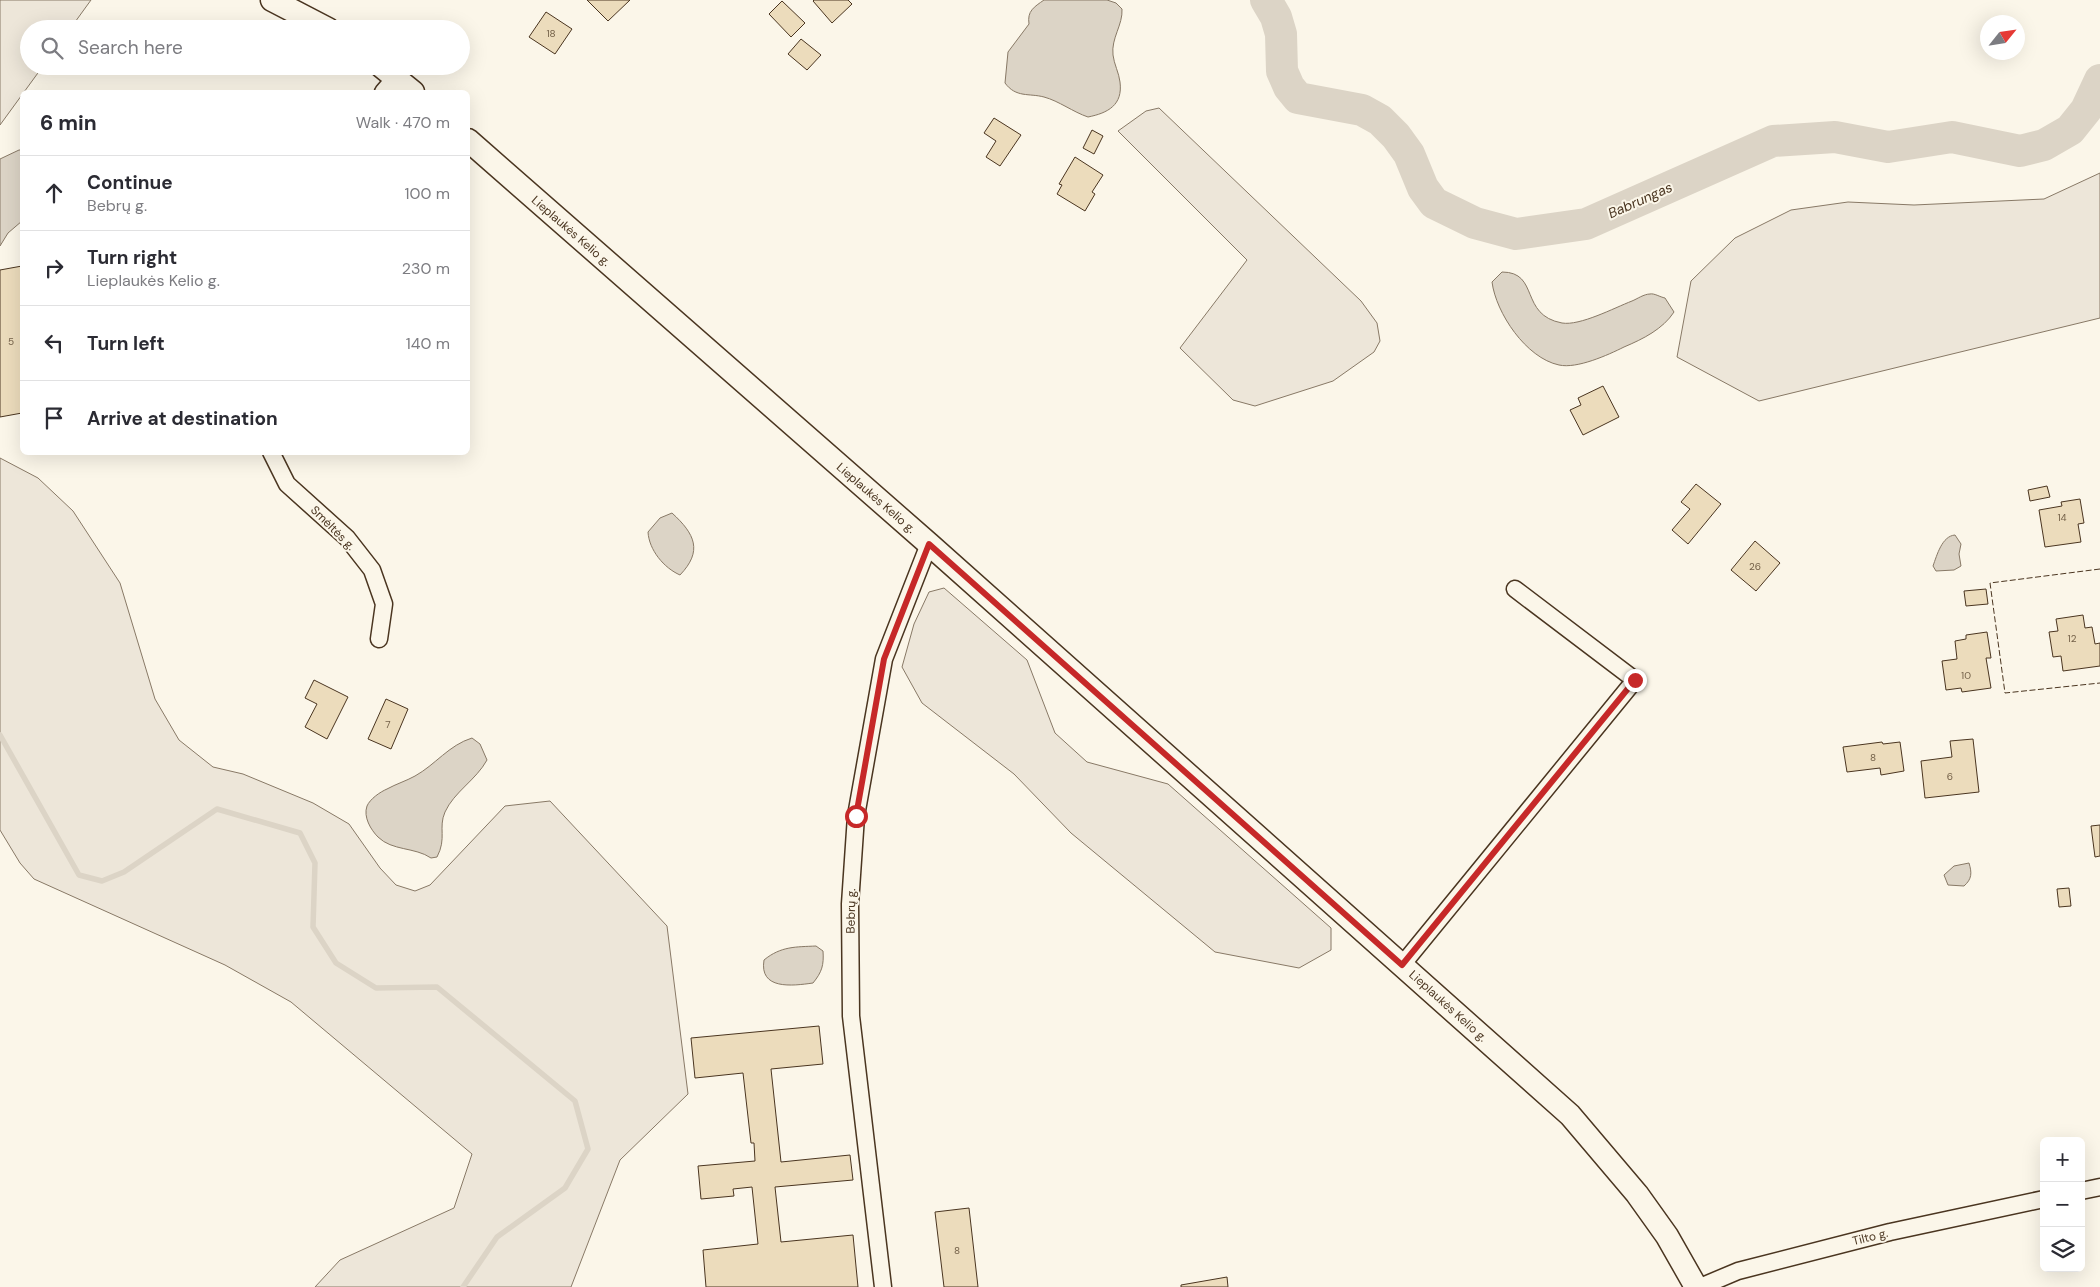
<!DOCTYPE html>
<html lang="en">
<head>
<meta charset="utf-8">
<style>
  :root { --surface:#fff; --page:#f2f2f3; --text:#2b2b33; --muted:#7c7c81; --line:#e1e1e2 }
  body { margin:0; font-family:"DM Sans",sans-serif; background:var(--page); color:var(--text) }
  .controls { position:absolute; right:15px; bottom:15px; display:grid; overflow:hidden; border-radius:8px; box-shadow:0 5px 20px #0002 }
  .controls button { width:45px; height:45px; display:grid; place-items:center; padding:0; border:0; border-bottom:1px solid var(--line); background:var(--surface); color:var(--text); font:25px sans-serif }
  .compass { position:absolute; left:1980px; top:15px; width:45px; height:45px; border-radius:50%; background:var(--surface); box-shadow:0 5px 20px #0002; rotate:60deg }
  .stop { position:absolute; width:15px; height:15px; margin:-11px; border:4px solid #c62828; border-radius:50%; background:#fff }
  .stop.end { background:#c62828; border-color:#fff; box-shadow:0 1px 5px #0008 }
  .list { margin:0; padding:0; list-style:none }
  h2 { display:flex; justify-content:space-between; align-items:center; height:65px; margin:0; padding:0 20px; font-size:21px }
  h2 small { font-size:16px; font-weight:400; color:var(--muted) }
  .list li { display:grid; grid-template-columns:32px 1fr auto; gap:15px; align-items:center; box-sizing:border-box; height:75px; padding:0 20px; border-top:1px solid var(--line) }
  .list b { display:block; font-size:19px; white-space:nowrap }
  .list p { margin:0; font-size:16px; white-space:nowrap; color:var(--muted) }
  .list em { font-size:16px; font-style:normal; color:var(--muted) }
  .icon { flex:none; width:28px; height:28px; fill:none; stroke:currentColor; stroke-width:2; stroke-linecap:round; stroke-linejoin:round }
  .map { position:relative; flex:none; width:2100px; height:1287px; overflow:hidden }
  .search { position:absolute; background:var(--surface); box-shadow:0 5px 20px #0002; left:20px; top:20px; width:450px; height:55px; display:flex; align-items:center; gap:12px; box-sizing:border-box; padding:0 18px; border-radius:28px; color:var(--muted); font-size:19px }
  .panel { position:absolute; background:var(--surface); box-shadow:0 5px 20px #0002; left:20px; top:90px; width:450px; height:365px; border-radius:8px }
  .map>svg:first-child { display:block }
  .green { fill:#ede6d9; stroke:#887966 }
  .water { fill:#dcd4c6; stroke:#887966 }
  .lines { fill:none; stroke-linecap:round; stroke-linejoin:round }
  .stream { stroke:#dcd4c6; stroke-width:5.5 }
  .river { stroke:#dcd4c6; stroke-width:32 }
  .building { fill:#ecdcbc; stroke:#4a3520 }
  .minor-casing { stroke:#4a3520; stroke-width:19 }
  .secondary-casing { stroke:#4a3520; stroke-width:25 }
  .minor { stroke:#fbf6e9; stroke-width:16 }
  .secondary { stroke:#fbf6e9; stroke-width:22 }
  .fence { stroke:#4a3520; stroke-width:1; stroke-dasharray:6 2.5; stroke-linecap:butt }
  .route { stroke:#c62828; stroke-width:6 }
  .labels { text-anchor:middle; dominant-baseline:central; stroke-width:4; stroke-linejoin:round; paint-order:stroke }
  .number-label { font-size:10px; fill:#725f47 }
  .street-label { font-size:12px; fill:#4a3520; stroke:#fbf6e9 }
  .water-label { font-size:14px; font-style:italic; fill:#4a3520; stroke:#fbf6e9 }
</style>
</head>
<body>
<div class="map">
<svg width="2100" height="1287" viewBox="0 0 2100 1287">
  <rect width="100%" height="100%" fill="#fbf6e9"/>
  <g class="green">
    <polygon points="0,0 91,0 70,29 29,29 29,66 43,66 0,125"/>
    <polygon points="1159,108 1361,301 1377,323 1380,341 1374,352 1333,381 1255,406 1233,400 1180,348 1247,260 1118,131 1146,111"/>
    <polygon points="2100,173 2100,318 1759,401 1677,357 1691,281 1735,238 1791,210 1848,202 1914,205 2044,199"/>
    <polygon points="0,458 38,478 73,511 120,583 155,699 179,740 213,767 243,774 313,803 349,824 380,868 396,885 415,891 430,885 505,806 550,801 667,926 688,1094 620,1160 571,1287 315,1287 340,1260 454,1208 472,1154 291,1002 225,965 34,879 20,863 0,830"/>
    <polygon points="944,588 1027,660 1055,733 1087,762 1168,784 1331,928 1331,950 1299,968 1215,952 1071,833 1014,774 922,703 902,667 914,624 929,592"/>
  </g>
  <g class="water">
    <path d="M1044,0H1107L1116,3L1122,9C1123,25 1111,38 1113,55C1114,64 1119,73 1120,82C1123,105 1108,113 1088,117C1073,112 1059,101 1044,97C1029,93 1016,98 1005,83L1008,52L1029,24C1027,11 1034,7 1044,0Z"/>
    <polygon points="19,150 22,150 22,221 8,233 0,246 0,159"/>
    <path d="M1502,272C1540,272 1519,315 1562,323C1580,326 1614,308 1632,301C1637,299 1644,294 1650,294C1654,293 1660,297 1665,298L1674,312C1663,329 1643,339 1624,347C1608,355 1577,369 1559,365C1526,358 1496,313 1492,282Z"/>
    <path d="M672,513C695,534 703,551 680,575C664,568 649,550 648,532L660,518Z"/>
    <path d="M1955,535L1961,544L1959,554L1961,566L1954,570L1936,571L1933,566C1937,555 1942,536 1955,535Z"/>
    <path d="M472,738L480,744L487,760C476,780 454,792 445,812C438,828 447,838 437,857L431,858C415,847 392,851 378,837C371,830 363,817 367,806C370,799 380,792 387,789C396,784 406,781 415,776C435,765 449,745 472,738Z"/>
    <path d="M1969,863C1972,873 1972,879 1964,886L1948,885L1944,875L1954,866Z"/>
    <path d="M816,946L823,951C824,965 822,972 813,983C792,986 759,990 764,960C781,946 796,947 816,946Z"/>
  </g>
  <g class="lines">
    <polyline class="stream" points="0,735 79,875 102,881 124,872 217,809 300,833 315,863 313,927 336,963 376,988 437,987 575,1101 588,1149 565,1188 497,1237 463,1287"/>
    <polyline class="river" points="1266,0 1276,17 1281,34 1282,71 1289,87 1298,98 1362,110 1380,120 1396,136 1409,154 1423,188 1434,203 1475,223 1516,234 1586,224 1773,141 1835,137 1888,147 1952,137 2020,151 2044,145 2070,130 2086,110 2100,80"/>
  </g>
  <g class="building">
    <polygon points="587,0 630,0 608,21"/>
    <polygon points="814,0 848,0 852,4 832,23 813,1"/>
    <polygon points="782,1 805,23 791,37 769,14"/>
    <polygon points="546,12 572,29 555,54 529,37"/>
    <polygon points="801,39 821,55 807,70 788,54"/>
    <polygon points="994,118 1021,135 1000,166 986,157 996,141 984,133"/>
    <polygon points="1092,130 1103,136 1094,154 1083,148"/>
    <polygon points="1075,157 1103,175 1092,192 1095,194 1085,211 1057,194 1062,185 1059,184"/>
    <polygon points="22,266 22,413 0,417 0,270"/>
    <polygon points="1603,386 1619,417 1583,435 1570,410 1581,405 1578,398"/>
    <polygon points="1696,484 1721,504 1688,544 1672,530 1690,509 1681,502"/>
    <polygon points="2047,486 2050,497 2030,501 2028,490"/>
    <polygon points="2080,499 2084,523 2078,524 2081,542 2045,547 2039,510 2062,506 2061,502"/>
    <polygon points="1755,541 1780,563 1756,591 1731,570"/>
    <polygon points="1986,589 1988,604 1966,606 1964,591"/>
    <polygon points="2083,615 2085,628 2092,627 2095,644 2100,643 2100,666 2063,671 2061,656 2053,657 2049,632 2058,631 2056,619"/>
    <polygon points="1987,632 1991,658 1986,658 1991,688 1962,692 1961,688 1946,690 1942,661 1957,659 1955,641 1966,639 1966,635"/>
    <polygon points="314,680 348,697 327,739 305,727 317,704 305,698"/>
    <polygon points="386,699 408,709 391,749 368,739"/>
    <polygon points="1973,739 1979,792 1925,798 1921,761 1952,757 1950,741"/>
    <polygon points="1882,742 1883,744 1900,742 1904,771 1881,775 1880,768 1847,772 1843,747"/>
    <polygon points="2100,825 2100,856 2095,857 2091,826"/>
    <polygon points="2069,888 2071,906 2059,907 2057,889"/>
    <polygon points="819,1026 823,1064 771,1069 781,1162 850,1155 853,1180 775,1187 781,1242 853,1235 858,1287 706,1287 703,1250 758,1244 752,1187 733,1189 734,1196 701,1199 698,1166 755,1161 754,1143 751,1143 743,1073 695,1078 691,1038"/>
    <polygon points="969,1208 978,1287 944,1287 935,1212"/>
    <polygon points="1227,1277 1228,1287 1181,1287 1181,1285"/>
  </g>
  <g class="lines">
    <g class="minor-casing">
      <g id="minor">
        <polyline points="383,92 396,77"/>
        <polyline points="271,452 287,484 347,538 372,570 384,604 379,639"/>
        <polyline points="1402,965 1635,680 1515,589"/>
        <polyline points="2081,1191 2100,1187"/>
        <polyline points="883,1287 851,1016 850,904 856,816 884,659 929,544"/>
        <polyline points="1700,1287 1738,1271 1890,1232 2044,1199"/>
      </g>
    </g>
    <g class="secondary-casing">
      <g id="secondary">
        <polyline points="272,0 328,29"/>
        <polyline points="381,66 413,92"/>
        <polyline points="468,140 929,544 1570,1115 1637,1194 1667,1236 1696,1287"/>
      </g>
    </g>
    <use href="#minor" class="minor"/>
    <use href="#secondary" class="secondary"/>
    <polyline class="fence" points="2100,569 1990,583 2005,693 2100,683"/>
  </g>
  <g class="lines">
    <polyline class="route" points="856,816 884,659 929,544 1402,965 1635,680"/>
  </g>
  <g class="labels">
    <g class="number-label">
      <text x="551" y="33">18</text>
      <text x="11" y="341">5</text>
      <text x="2062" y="517">14</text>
      <text x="1755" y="566">26</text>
      <text x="2072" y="638">12</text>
      <text x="1966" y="675">10</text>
      <text x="388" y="724">7</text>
      <text x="1873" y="757">8</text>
      <text x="1950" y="776">6</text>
      <text x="957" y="1250">8</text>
    </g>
    <g class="street-label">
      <text transform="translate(571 231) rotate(41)">Lieplaukės Kelio g.</text>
      <text transform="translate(876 498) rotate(41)">Lieplaukės Kelio g.</text>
      <text transform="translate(333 528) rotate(45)">Smėltės g.</text>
      <text transform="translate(851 911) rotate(-89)">Bebrų g.</text>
      <text transform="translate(1448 1006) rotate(42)">Lieplaukės Kelio g.</text>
      <text transform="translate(1870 1237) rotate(-14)">Tilto g.</text>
    </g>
    <g class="water-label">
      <text transform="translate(1640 200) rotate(-24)">Babrungas</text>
    </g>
  </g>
</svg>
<div class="controls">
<button>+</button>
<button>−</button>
<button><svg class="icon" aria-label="layers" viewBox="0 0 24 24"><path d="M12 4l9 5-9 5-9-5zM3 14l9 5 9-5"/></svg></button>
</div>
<svg class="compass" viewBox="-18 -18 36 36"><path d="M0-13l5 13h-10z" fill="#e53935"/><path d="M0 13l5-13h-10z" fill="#7c7c81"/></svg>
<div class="stop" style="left:856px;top:816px"></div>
<div class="stop end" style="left:1635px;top:680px"></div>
<div class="search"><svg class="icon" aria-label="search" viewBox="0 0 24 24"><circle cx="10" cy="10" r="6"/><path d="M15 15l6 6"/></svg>Search here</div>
<section class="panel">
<h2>6 min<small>Walk · 470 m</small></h2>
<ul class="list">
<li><svg class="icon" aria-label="ahead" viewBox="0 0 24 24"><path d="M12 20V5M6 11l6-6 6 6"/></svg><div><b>Continue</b><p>Bebrų g.</p></div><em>100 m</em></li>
<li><svg class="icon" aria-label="right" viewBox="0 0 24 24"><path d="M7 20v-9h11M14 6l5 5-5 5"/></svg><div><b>Turn right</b><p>Lieplaukės Kelio g.</p></div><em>230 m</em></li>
<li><svg class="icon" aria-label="left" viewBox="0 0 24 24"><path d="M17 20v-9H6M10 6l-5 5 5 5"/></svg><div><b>Turn left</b></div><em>140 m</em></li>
<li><svg class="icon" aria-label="arrive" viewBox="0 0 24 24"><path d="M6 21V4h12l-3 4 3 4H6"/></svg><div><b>Arrive at destination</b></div></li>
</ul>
</section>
</div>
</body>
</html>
